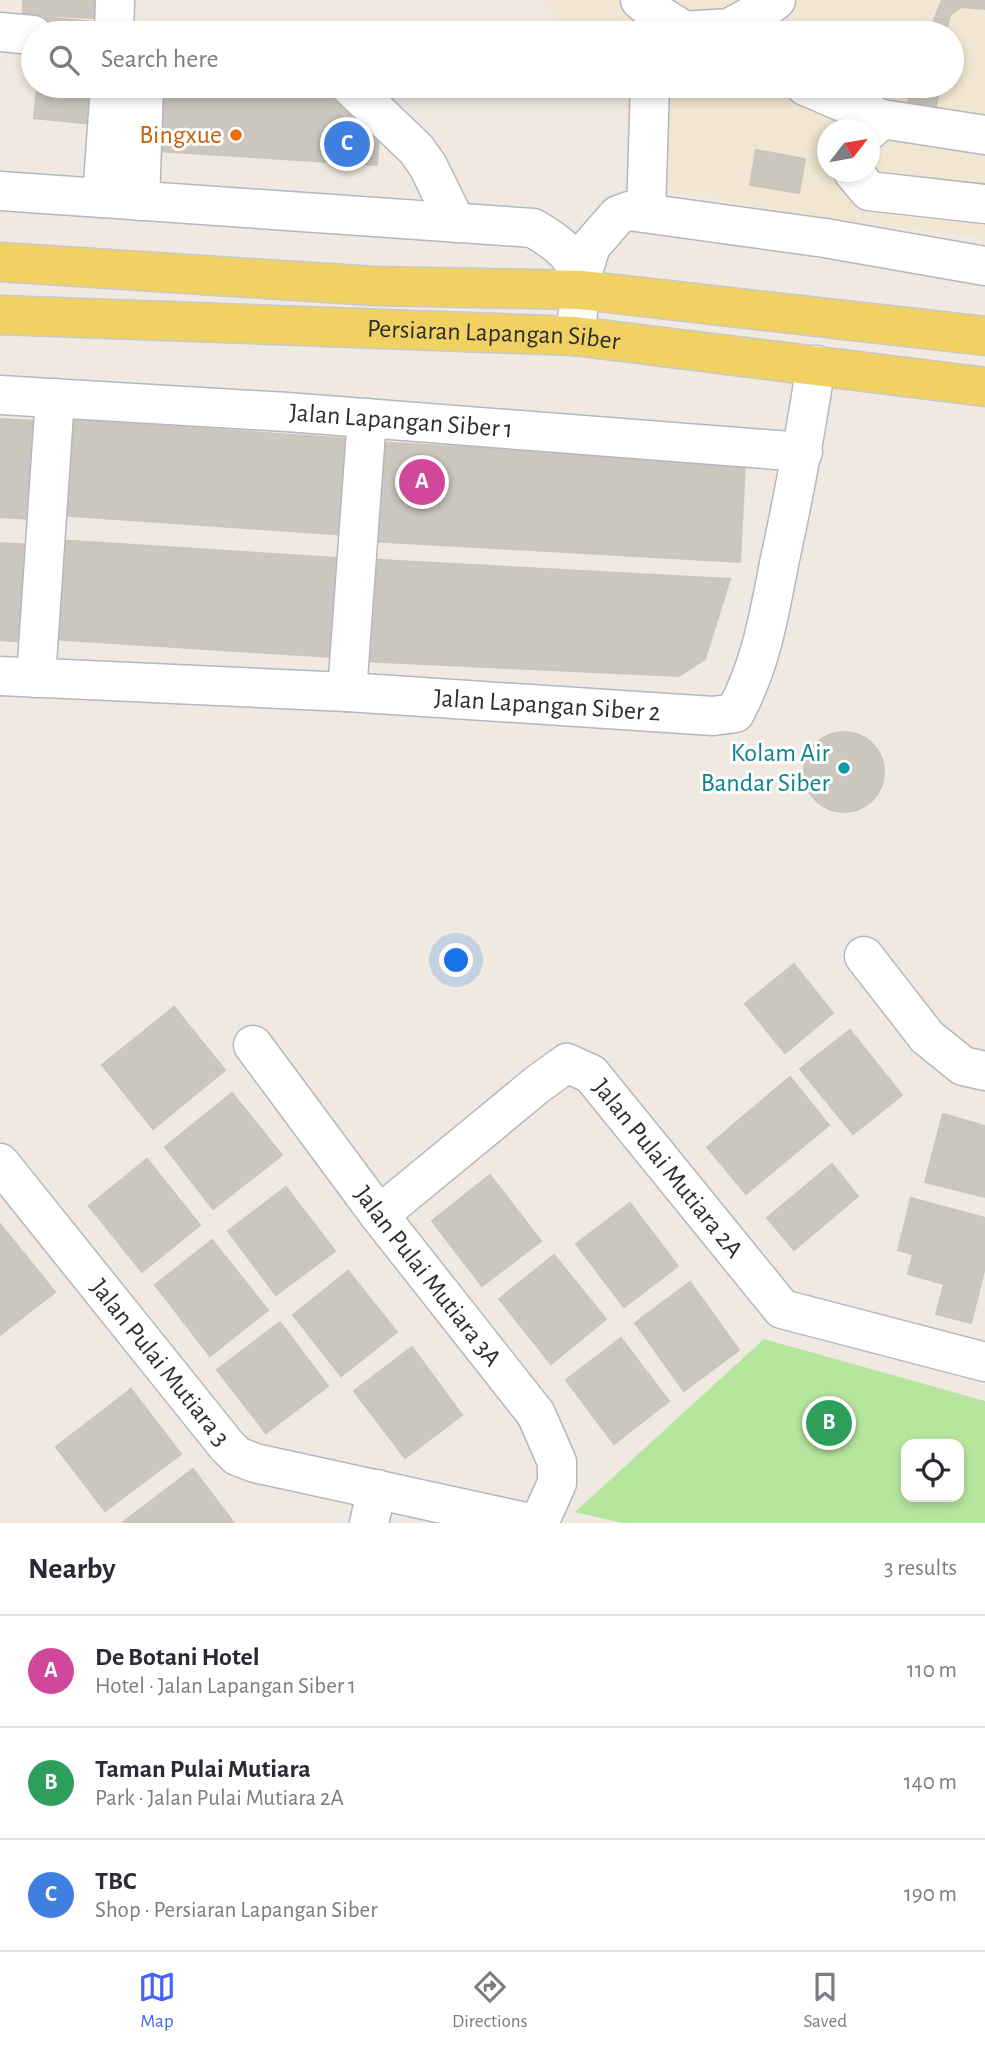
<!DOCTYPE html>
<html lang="en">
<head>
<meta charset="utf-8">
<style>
  :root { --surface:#fff; --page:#f7f7f7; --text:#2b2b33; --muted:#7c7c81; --line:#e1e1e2; --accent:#4264fb }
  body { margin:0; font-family:"Alegreya Sans",sans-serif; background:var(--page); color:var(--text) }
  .controls { position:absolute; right:21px; bottom:21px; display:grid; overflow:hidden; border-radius:14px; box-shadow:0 4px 10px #0003 }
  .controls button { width:63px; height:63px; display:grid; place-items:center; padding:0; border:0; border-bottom:2px solid var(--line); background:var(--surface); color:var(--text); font:35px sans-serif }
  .compass { position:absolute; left:817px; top:119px; width:63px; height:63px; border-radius:50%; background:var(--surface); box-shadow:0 4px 10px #0003; rotate:59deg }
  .you { position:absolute; left:457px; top:961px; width:24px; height:24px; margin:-18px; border:5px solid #fff; border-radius:50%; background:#1a73e8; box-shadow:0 0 0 10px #1a73e833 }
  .badge { display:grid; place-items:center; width:46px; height:46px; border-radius:50%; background:var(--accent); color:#fff; font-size:23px; font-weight:700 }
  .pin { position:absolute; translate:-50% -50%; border:4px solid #fff; box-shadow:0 2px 7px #0006 }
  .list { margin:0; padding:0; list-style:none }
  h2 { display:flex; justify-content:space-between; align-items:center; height:91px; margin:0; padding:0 28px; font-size:30px }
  h2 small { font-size:23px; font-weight:400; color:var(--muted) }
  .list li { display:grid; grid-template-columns:46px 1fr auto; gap:21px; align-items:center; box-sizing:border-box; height:112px; padding:0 28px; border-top:2px solid var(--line) }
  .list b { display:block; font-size:26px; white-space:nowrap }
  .list p { margin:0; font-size:23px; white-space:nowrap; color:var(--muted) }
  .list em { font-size:23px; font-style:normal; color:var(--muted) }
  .icon { flex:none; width:38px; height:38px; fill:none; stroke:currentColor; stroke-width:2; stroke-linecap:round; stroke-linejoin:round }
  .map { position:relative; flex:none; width:985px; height:1523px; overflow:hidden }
  .search { position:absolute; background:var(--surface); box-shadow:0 4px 10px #0003; left:21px; right:21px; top:21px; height:77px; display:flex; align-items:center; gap:18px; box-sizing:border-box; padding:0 24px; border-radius:38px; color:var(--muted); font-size:26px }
  .sheet { height:427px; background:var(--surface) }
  nav { display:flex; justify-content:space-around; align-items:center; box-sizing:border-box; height:98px; border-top:2px solid var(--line); background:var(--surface); font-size:19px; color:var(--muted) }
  nav a { display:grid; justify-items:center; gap:4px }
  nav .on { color:var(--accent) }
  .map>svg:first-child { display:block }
  .education { fill:#f0e6d1; fill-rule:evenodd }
  .green { fill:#b6e59e; fill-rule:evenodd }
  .building { fill:#cbc7bf; stroke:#cbc5ba; stroke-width:2 }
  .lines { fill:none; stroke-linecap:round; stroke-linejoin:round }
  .minor-casing { stroke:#b4b7c1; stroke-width:41 }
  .major-casing { stroke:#c9c9c9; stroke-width:41 }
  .minor { stroke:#fff; stroke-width:38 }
  .major { stroke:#f2d163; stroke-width:38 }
  .food-dot { fill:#e8710a; stroke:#fff; stroke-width:2.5 }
  .culture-dot { fill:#0f9aa8; stroke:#fff; stroke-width:2.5 }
  .labels { text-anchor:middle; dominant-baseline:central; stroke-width:6; stroke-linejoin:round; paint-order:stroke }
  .food-label { font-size:26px; fill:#c56008; stroke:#fff; text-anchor:end }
  .street-label { font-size:26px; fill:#2e2e2e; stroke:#fff }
  .culture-label { font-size:26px; fill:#0d838f; stroke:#fff; text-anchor:end }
</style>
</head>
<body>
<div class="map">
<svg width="985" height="1523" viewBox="0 0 985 1523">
  <rect width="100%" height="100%" fill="#efe9e1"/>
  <path class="education" d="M539,0H985V239L807,215L632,185L624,86H952V33H572ZM828,130H870V172H828Z"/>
  <path class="green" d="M764,1339L985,1401V1523H622L575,1512ZM906,1444H959V1497H906Z"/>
  <g class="building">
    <polygon points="23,0 113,0 112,19 23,14"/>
    <polygon points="942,0 985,0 985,9 961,7 950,15 946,33 929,33"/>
    <polygon points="44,17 121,25 120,33 43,33"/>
    <polygon points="37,86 115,86 111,126 34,118"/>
    <polygon points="161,86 346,86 380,122 377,165 157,151"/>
    <polygon points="912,86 940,86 936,107 908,103"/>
    <polygon points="756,150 805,159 799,193 750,185"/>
    <polygon points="0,419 36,421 30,519 0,517"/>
    <polygon points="65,419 352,439 346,535 59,515"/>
    <polygon points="375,442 745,463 740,562 370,541"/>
    <polygon points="57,540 337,558 332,657 51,639"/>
    <polygon points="0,543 30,545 24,642 0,640"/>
    <polygon points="362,559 730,579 705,659 679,676 359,661"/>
    <circle cx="844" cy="772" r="40"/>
    <polygon points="794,964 833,1013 785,1053 745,1004"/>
    <polygon points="174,1007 225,1070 153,1129 102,1065"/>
    <polygon points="850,1030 902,1095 853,1134 800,1069"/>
    <polygon points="790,1077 829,1125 746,1194 707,1147"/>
    <polygon points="232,1093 282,1155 213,1209 165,1147"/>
    <polygon points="943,1114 985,1126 985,1197 925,1182"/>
    <polygon points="147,1159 200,1225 142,1272 89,1206"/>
    <polygon points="832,1164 858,1196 794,1250 767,1218"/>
    <polygon points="490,1175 541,1241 482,1286 432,1221"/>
    <polygon points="286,1187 335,1251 276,1295 228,1231"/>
    <polygon points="911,1198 985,1218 985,1267 971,1323 936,1314 944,1284 908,1274 913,1254 898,1250"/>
    <polygon points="630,1203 678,1266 624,1307 576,1244"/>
    <polygon points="0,1224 55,1292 0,1335"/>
    <polygon points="212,1240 268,1310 210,1356 155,1285"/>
    <polygon points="554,1255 606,1319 551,1364 499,1299"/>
    <polygon points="348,1271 397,1332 341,1376 293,1315"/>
    <polygon points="690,1282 739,1350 684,1391 635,1323"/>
    <polygon points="280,1322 328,1386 266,1433 217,1370"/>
    <polygon points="621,1338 669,1401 614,1444 566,1380"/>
    <polygon points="412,1347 462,1415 405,1458 354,1391"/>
    <polygon points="131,1389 181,1454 105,1511 56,1447"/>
    <polygon points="193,1469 234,1523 122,1523"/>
  </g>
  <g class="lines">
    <g class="minor-casing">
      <g id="minor">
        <polyline points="640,0 653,11 688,33"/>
        <polyline points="683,31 729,28 766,8 776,0"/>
        <polyline points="0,32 33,35"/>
        <polyline points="114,33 115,0"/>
        <polyline points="350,86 416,149 428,166 456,223"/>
        <polyline points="805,86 882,119"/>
        <polyline points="870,130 882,119 985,135"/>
        <polyline points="853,172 869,191 985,204"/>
        <path d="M0,191L533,228C590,261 582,277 575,336"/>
        <polyline points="102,198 110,86"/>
        <polyline points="140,201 144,86"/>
        <polyline points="646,212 650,86"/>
        <polyline points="581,278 591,246 618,215 629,211 825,238 985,266"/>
        <path id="s1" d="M0,395L287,412L803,452"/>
        <path id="s2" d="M0,676L347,692L713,716L735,713C762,662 769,615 780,559C794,495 806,430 816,365"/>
        <polyline points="36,678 55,398"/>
        <polyline points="347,692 367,418"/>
        <polyline points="864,956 927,1037 963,1066 985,1071"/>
        <path id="s3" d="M253,1045L379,1215L536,1414L557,1462V1483L539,1523"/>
        <path id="s4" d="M0,1163L227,1446L237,1456L255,1463L530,1523"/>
        <path id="s5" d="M379,1215L538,1084L567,1063L591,1074L782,1309L985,1362"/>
        <polyline points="369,1523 377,1489"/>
      </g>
    </g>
    <g class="major-casing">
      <g id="major">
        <polyline points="0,262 374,286 581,290 985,336"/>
        <path id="s6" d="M0,315L575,336L985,387"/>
      </g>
    </g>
    <use href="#minor" class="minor"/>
    <use href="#major" class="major"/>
  </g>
  <circle class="food-dot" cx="236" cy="135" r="7"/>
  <circle class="culture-dot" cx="844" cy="768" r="7"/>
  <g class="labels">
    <g class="food-label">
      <text x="222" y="135">Bingxue</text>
    </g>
    <g class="street-label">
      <text stroke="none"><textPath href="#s6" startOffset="494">Persiaran Lapangan Siber</textPath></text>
      <text stroke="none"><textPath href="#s1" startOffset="402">Jalan Lapangan Siber 1</textPath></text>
      <text stroke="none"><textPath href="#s2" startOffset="548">Jalan Lapangan Siber 2</textPath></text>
      <text stroke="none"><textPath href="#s5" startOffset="390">Jalan Pulai Mutiara 2A</textPath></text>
      <text stroke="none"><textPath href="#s3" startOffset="290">Jalan Pulai Mutiara 3A</textPath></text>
      <text stroke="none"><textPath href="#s4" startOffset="256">Jalan Pulai Mutiara 3</textPath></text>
    </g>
    <g class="culture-label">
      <text x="830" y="753">Kolam Air<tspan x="830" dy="30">Bandar Siber</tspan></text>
    </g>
  </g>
</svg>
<div class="controls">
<button><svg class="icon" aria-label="locate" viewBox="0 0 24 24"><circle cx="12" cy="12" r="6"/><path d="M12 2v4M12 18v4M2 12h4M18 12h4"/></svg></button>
</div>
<svg class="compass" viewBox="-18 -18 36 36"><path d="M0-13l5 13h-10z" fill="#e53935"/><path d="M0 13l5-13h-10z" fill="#7c7c81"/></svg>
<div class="you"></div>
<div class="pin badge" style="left:422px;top:482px;background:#d1479c">A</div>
<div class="pin badge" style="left:829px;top:1423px;background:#2e9e5b">B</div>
<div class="pin badge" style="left:347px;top:144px;background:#3f7fe0">C</div>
<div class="search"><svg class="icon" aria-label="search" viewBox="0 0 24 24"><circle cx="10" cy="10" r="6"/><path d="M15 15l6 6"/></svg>Search here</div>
</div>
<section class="sheet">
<h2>Nearby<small>3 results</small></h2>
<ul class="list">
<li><span class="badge" style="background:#d1479c">A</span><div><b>De Botani Hotel</b><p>Hotel · Jalan Lapangan Siber 1</p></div><em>110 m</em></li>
<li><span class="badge" style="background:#2e9e5b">B</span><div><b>Taman Pulai Mutiara</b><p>Park · Jalan Pulai Mutiara 2A</p></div><em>140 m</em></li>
<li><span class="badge" style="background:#3f7fe0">C</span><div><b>TBC</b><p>Shop · Persiaran Lapangan Siber</p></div><em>190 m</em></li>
</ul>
</section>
<nav>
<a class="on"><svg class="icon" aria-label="map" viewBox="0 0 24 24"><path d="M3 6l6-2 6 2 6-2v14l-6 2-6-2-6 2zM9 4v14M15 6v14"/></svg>Map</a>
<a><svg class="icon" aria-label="directions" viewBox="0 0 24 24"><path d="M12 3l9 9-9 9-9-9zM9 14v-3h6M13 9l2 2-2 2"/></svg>Directions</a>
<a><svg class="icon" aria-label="saved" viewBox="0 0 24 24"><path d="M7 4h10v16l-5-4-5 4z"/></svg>Saved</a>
</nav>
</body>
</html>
